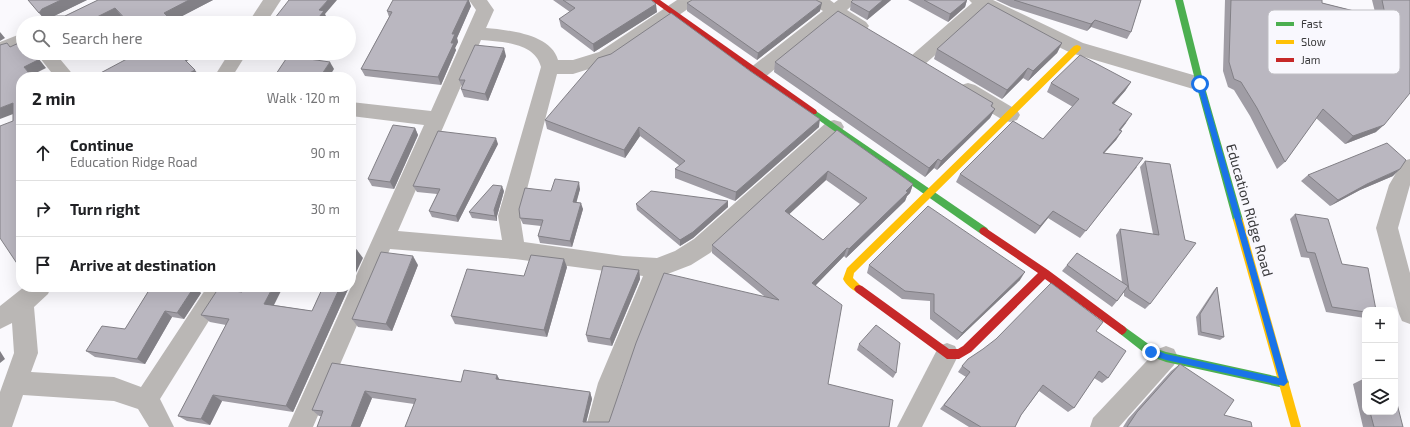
<!DOCTYPE html>
<html lang="en">
<head>
<meta charset="utf-8">
<style>
  :root { --surface:#fff; --page:#f6f6f6; --text:#202124; --muted:#757577; --line:#e0e0e0 }
  body { margin:0; font-family:"Exo 2",sans-serif; background:var(--page); color:var(--text) }
  .controls { position:absolute; right:12px; bottom:12px; display:grid; overflow:hidden; border-radius:8px; box-shadow:0 4px 16px #0002 }
  .controls button { width:36px; height:36px; display:grid; place-items:center; padding:0; border:0; border-bottom:1px solid var(--line); background:var(--surface); color:var(--text); font:20px sans-serif }
  .stop { position:absolute; width:12px; height:12px; margin:-9px; border:3px solid #1a73e8; border-radius:50%; background:#fff }
  .stop.end { background:#1a73e8; border-color:#fff; box-shadow:0 1px 4px #0008 }
  .list { margin:0; padding:0; list-style:none }
  h2 { display:flex; justify-content:space-between; align-items:center; height:52px; margin:0; padding:0 16px; font-size:17px }
  h2 small { font-size:13px; font-weight:400; color:var(--muted) }
  .list li { display:grid; grid-template-columns:26px 1fr auto; gap:12px; align-items:center; box-sizing:border-box; height:56px; padding:0 16px; border-top:1px solid var(--line) }
  .list b { display:block; font-size:15px; white-space:nowrap }
  .list p { margin:0; font-size:13px; white-space:nowrap; color:var(--muted) }
  .list em { font-size:13px; font-style:normal; color:var(--muted) }
  .icon { flex:none; width:22px; height:22px; fill:none; stroke:currentColor; stroke-width:2; stroke-linecap:round; stroke-linejoin:round }
  .map { position:relative; flex:none; width:1410px; height:427px; overflow:hidden }
  .search { position:absolute; background:var(--surface); box-shadow:0 4px 16px #0002; left:16px; top:16px; width:340px; height:44px; display:flex; align-items:center; gap:10px; box-sizing:border-box; padding:0 14px; border-radius:22px; color:var(--muted); font-size:15px }
  .panel { position:absolute; background:var(--surface); box-shadow:0 4px 16px #0002; left:16px; top:72px; width:340px; height:220px; border-radius:16px }
  .map>svg:first-child { display:block }
  .lines { fill:none; stroke-linecap:round; stroke-linejoin:round }
  .street { fill:#bab7b5; fill-rule:evenodd }
  .fast { fill:#4caf50; fill-rule:evenodd }
  .slow { fill:#ffc107; fill-rule:evenodd }
  .jam { fill:#c62828; fill-rule:evenodd }
  .wall { fill:#a09da5; fill-rule:evenodd }
  .shaded-wall { fill:#828086 }
  .building { fill:#bab7c0; stroke:#828086; fill-rule:evenodd }
  .route { fill:#1a73e8 }
  .labels { text-anchor:middle; dominant-baseline:central; stroke-width:4; stroke-linejoin:round; paint-order:stroke }
  .street-label { font-size:14px; fill:#3a3a3c; stroke:#f9f8fe }
  .key { fill:#f9f8fe; stroke:#c0bfc4; stroke-width:1 }
  .key-label { font-size:11px; fill:#3a3a3c }
</style>
</head>
<body>
<div class="map">
<svg width="1410" height="427" viewBox="0 0 1410 427">
  <rect width="100%" height="100%" fill="#faf9fd"/>
  <g class="lines">
    <g class="street">
      <polygon points="263,0 281,0 266,23 248,23"/>
      <path d="M469,0H487L494,10L486,28C508,30 551,34 558,60H573L599,52L677,0H698L695,4L611,62L573,74H557L520,216L524,242L623,256L657,258L675,251L694,239L827,122L834,120L841,122L844,127L841,132L710,253L691,265L665,275L622,383L610,427H586L598,383L643,276L515,259L390,249L313,427H288L424,125L351,116V102L431,111L476,10ZM481,40C502,42 535,42 541,67L498,216L502,240L398,231Z"/>
      <path d="M808,0H830L834,3L838,0H858L847,10L866,22L869,26L866,30C855,34 846,25 836,19L764,78L757,80L750,78L748,73L750,68L823,11L811,4Z"/>
      <polygon points="969,0 993,0 1083,43 1207,79 1209,84 1207,89 1200,91 1071,53 985,11 924,65 918,67 912,65 909,60 912,55 972,3"/>
      <polygon points="23,33 23,46 0,55 0,42"/>
      <polygon points="36,53 55,53 75,77 55,77"/>
      <polygon points="229,53 247,53 232,77 214,77"/>
      <polygon points="968,83 975,85 1017,110 1020,115 1017,120 1010,122 1003,120 961,95 959,90 961,85"/>
      <polygon points="1410,159 1410,185 1398,228 1410,273 1410,324 1402,321 1399,314 1376,228 1389,185 1403,161"/>
      <polygon points="24,287 51,287 48,294 34,307 38,353 31,372 114,377 141,387 207,287 230,287 160,399 174,427 149,427 138,409 114,401 23,395 12,427 0,427 0,392 14,353 12,323 0,329 0,306"/>
      <polygon points="947,343 955,346 959,354 922,427 897,427 939,346"/>
      <polygon points="1166,346 1174,349 1178,357 1174,365 1119,427 1090,427 1093,418 1158,349"/>
    </g>
    <g class="fast">
      <polygon points="1175,0 1183,0 1204,84 1243,220 1241,223 1235,223 1233,220 1196,84"/>
      <polygon points="813,109 987,228 989,231 987,234 984,235 981,234 810,114 809,112"/>
      <polygon points="1122,325 1154,348 1166,352 1284,378 1288,380 1289,383 1288,386 1284,388 1166,362 1147,355 1119,333 1117,330 1119,327"/>
    </g>
    <g class="slow">
      <path d="M1077,45L1080,46L1081,48L1080,50L854,273L853,278L864,289L862,292L859,293C853,291 846,285 843,279L847,268L1074,46Z"/>
      <polygon points="1238,216 1241,217 1243,220 1301,427 1291,427 1233,220 1235,217"/>
    </g>
    <g class="jam">
      <polygon points="651,0 660,0 816,110 817,112 816,114 810,114"/>
      <polygon points="984,227 1048,270 1125,327 1127,330 1125,333 1122,335 1119,333 1045,279 971,352 959,359 947,359 856,292 854,289 856,286 859,285 862,286 949,349 958,349 963,346 1038,273 981,234 979,231 981,228"/>
    </g>
  </g>
  <g class="wall">
    <polygon points="28,0 87,0 54,16 65,16 98,0 213,0 172,21 174,23 128,23 122,17 48,23"/>
    <polygon points="553,0 651,0 657,12 594,52 561,27 559,19 570,12"/>
    <polygon points="853,0 891,0 867,20 850,10 851,2"/>
    <polygon points="908,0 967,0 965,7 948,22"/>
    <polygon points="996,0 1141,0 1131,32 1127,39 1091,27 1087,31 1011,7"/>
    <polygon points="1225,0 1322,0 1322,3 1376,16 1372,0 1410,0 1376,132 1345,144 1316,118 1285,162 1277,169 1250,116 1234,90 1228,87 1223,71"/>
    <polygon points="687,3 820,11 757,60 687,11"/>
    <polygon points="471,6 457,38 458,42 455,48 456,50 441,85 365,76 361,69 389,17 387,11"/>
    <polygon points="1062,43 1057,53 1028,81 1023,78 1002,99 934,59 937,49"/>
    <polygon points="506,56 488,101 464,97 461,89 462,87 459,80"/>
    <polygon points="775,62 993,103 992,107 995,109 990,118 937,170 934,168 925,177 774,72"/>
    <polygon points="1131,82 1125,91 1113,104 1126,123 1120,131 1122,131 1116,140 1104,153 1137,167 1080,238 1048,218 1035,234 956,182 960,174 1043,139 1073,107 1047,92 1051,83"/>
    <polygon points="545,120 819,127 735,201 675,178 675,169 680,166 640,136 625,158 547,129"/>
    <polygon points="415,128 418,135 394,189 372,186 368,179"/>
    <path d="M837,130L913,184L910,193L907,196L905,201L846,258L844,256L816,285L828,384L889,427H405L414,404L372,398L360,427H317L321,416H319L312,410L332,363L461,382L499,379L590,392L592,399L586,422H609L764,296L712,253V245ZM826,180L860,204L823,240L789,214Z"/>
    <polygon points="498,144 458,222 432,217 429,211 437,194 417,192 413,186"/>
    <polygon points="1145,161 1170,164 1150,304 1145,309 1124,296 1124,292 1117,301 1112,307 1062,271 1067,265 1122,282 1116,235 1120,229 1153,234 1140,167"/>
    <polygon points="1308,175 1393,176 1360,190 1330,206 1301,181"/>
    <polygon points="580,189 576,202 583,209 572,247 540,243 538,236 541,226 523,224 520,218 551,191"/>
    <polygon points="504,191 497,216 497,221 472,218 469,212"/>
    <polygon points="636,204 728,207 693,238 680,246 637,210"/>
    <polygon points="1295,214 1342,264 1365,310 1365,318 1326,312 1309,258 1301,257 1290,219"/>
    <polygon points="418,265 392,331 358,327 352,319"/>
    <polygon points="869,265 1020,280 957,340 930,319 930,301 902,299 867,273"/>
    <polygon points="567,267 547,337 455,324 451,316"/>
    <polygon points="639,270 640,279 612,346 588,342 586,335"/>
    <polygon points="151,287 195,287 201,293 184,319 172,317 145,364 95,357 86,351 125,329"/>
    <polygon points="323,287 349,287 293,412 222,401 210,425 187,421 178,416 226,325 210,322 201,315 274,305 312,311"/>
    <polygon points="1217,287 1224,337 1220,340 1198,335 1196,317 1214,290"/>
    <polygon points="1096,331 1108,378 1102,383 1094,378 1074,408 1068,412 1039,391 1021,415 1015,427 969,427 940,409 966,377 958,372 962,366"/>
    <polygon points="859,344 896,373 893,378 857,350"/>
    <polygon points="1180,364 1224,415 1252,427 1123,427 1128,419 1171,371"/>
    <polygon points="1363,379 1365,379 1365,412 1395,412 1403,427 1363,427 1353,384"/>
  </g>
  <g class="shaded-wall">
    <polygon points="61,0 87,0 50,18 47,22 39,13 42,9"/>
    <polygon points="189,0 213,0 171,22 164,13"/>
    <polygon points="328,0 337,0 325,14 327,18 323,23 314,23 319,10"/>
    <polygon points="468,0 469,0 471,6 457,38 458,42 455,48 456,50 441,85 438,77 451,43 452,34"/>
    <polygon points="883,0 891,0 867,20 869,12"/>
    <polygon points="967,0 965,7 948,22 950,14"/>
    <polygon points="822,3 820,11 757,60 758,53"/>
    <polygon points="656,4 657,12 594,52 593,44"/>
    <polygon points="115,8 122,17 110,23 85,23"/>
    <polygon points="1095,20 1091,27 1087,31 1091,24"/>
    <polygon points="0,32 5,38 0,41"/>
    <polygon points="1062,43 1057,53 1028,81 1033,71"/>
    <polygon points="504,48 506,56 488,101 485,94"/>
    <polygon points="33,53 35,53 35,54 46,68 32,75 33,77 32,77 24,67"/>
    <polygon points="56,53 70,53 72,55 62,59"/>
    <polygon points="180,53 202,53 185,62 179,54"/>
    <polygon points="330,62 334,69 329,77 320,77"/>
    <polygon points="1028,68 1023,78 1002,99 1007,90"/>
    <polygon points="195,70 200,77 182,77"/>
    <polygon points="1131,82 1125,91 1107,112 1112,103"/>
    <polygon points="13,103 21,111 0,119 0,108"/>
    <polygon points="995,109 990,118 937,170 941,161"/>
    <polygon points="1132,114 1126,123 1114,138 1119,130"/>
    <polygon points="820,119 819,127 735,201 736,192"/>
    <polygon points="1384,125 1376,132 1345,144 1353,136"/>
    <polygon points="639,127 640,136 625,158 624,150"/>
    <polygon points="415,128 418,135 394,189 390,182"/>
    <polygon points="1122,131 1116,140 1097,161 1103,153"/>
    <polygon points="496,138 498,144 458,222 456,216"/>
    <polygon points="938,159 934,168 925,177 929,168"/>
    <polygon points="1400,169 1393,176 1360,190 1330,206 1338,200 1367,184"/>
    <polygon points="828,171 826,180 783,220 785,211"/>
    <polygon points="579,182 580,189 575,208 573,202"/>
    <polygon points="913,184 910,193 907,196 905,201 846,258 849,249"/>
    <polygon points="502,186 504,191 497,216 497,221 495,216 494,210"/>
    <polygon points="728,201 728,207 693,238 680,246 680,240"/>
    <polygon points="581,203 583,209 572,247 570,241"/>
    <polygon points="1053,211 1048,218 1035,234 1040,226"/>
    <polygon points="847,248 844,256 811,290 812,283"/>
    <polygon points="357,250 363,258 351,283 351,264"/>
    <polygon points="413,256 418,265 392,331 386,324"/>
    <polygon points="564,259 567,267 547,337 544,330"/>
    <polygon points="21,263 21,267 18,265"/>
    <polygon points="639,270 640,279 612,346 610,339"/>
    <polygon points="1025,272 1020,280 957,340 962,333"/>
    <polygon points="194,287 201,293 184,319 177,313"/>
    <polygon points="273,287 283,287 271,311 264,304"/>
    <polygon points="340,287 349,287 293,412 286,406"/>
    <polygon points="165,311 172,317 145,364 137,359"/>
    <polygon points="0,351 5,359 0,363"/>
    <polygon points="497,375 501,382 496,379"/>
    <polygon points="365,391 372,398 360,427 351,427"/>
    <polygon points="590,392 592,399 585,427 583,422"/>
    <polygon points="213,395 222,401 210,425 201,419"/>
  </g>
  <g class="building">
    <polygon points="28,0 61,0 42,9 39,13"/>
    <polygon points="98,0 189,0 164,13 174,23 129,23 115,8 85,23 48,23 42,16 65,16"/>
    <polygon points="289,0 328,0 319,10 324,11 314,23 271,23"/>
    <polygon points="393,0 468,0 452,34 455,34 451,43 454,43 438,77 361,69 392,12 387,11"/>
    <polygon points="563,0 651,0 656,4 593,44 559,19 575,8"/>
    <polygon points="692,0 816,0 822,3 758,53 687,3"/>
    <polygon points="853,0 883,0 869,12 851,2"/>
    <polygon points="924,0 967,0 950,14"/>
    <polygon points="1014,0 1141,0 1131,32 1095,20 1091,24"/>
    <polygon points="1231,0 1322,0 1322,3 1386,19 1382,0 1410,0 1410,93 1384,125 1353,136 1323,109 1285,162 1257,108 1241,82 1234,79 1229,62"/>
    <polygon points="988,3 1062,43 1033,71 1028,68 1007,90 937,49"/>
    <polygon points="838,11 993,103 991,106 995,109 941,161 938,159 929,168 775,62"/>
    <polygon points="671,13 750,71 820,119 736,192 675,169 685,161 639,127 624,150 545,120 598,58 611,54"/>
    <polygon points="23,41 23,53 33,53 38,60 24,67 32,77 21,77 21,263 18,265 0,238 0,126 13,121 13,103 0,108 0,45 7,43 10,47"/>
    <polygon points="475,45 504,48 485,94 461,89 465,80 459,80"/>
    <polygon points="138,53 180,53 179,54 195,70 182,77 93,77"/>
    <polygon points="1080,55 1131,82 1112,103 1132,114 1119,130 1122,131 1103,153 1143,158 1086,231 1053,211 1040,226 960,174 1013,121 1043,139 1079,99 1051,83"/>
    <polygon points="288,56 330,62 320,77 274,77"/>
    <polygon points="393,125 415,128 390,182 368,179"/>
    <path d="M837,130L913,184L906,191L908,192L849,249L847,248L812,283L842,305L828,384L893,400L889,427H405L416,399L365,391L351,427H317L323,411L312,410L332,363L461,382L464,370L497,375L496,379L590,392L583,422H609L636,343L664,273L779,300L712,245ZM828,171L867,198L823,240L785,211Z"/>
    <polygon points="438,131 496,138 456,216 429,211 440,189 413,186"/>
    <polygon points="1387,143 1406,160 1400,169 1367,184 1338,200 1308,175"/>
    <polygon points="1145,161 1170,164 1185,240 1196,243 1150,304 1129,290 1120,229 1159,235"/>
    <polygon points="555,179 579,182 573,202 581,203 570,241 538,236 543,220 520,218 519,209 525,188 551,191"/>
    <polygon points="493,185 502,186 494,210 495,216 469,212"/>
    <polygon points="651,191 728,201 693,232 680,240 636,204"/>
    <polygon points="928,206 1025,272 962,333 934,312 934,294 905,291 869,265"/>
    <polygon points="1295,214 1328,219 1342,264 1368,268 1376,310 1365,310 1365,312 1332,307 1315,253 1307,252"/>
    <polygon points="351,249 357,250 351,264"/>
    <polygon points="381,252 413,256 386,324 352,319"/>
    <polygon points="1077,253 1128,286 1117,301 1067,265"/>
    <polygon points="531,255 564,259 544,330 451,316 467,269 524,276"/>
    <polygon points="603,266 639,270 610,339 586,335"/>
    <polygon points="1051,283 1103,322 1096,331 1126,351 1108,378 1099,371 1074,408 1043,385 1021,415 1015,427 981,427 944,405 970,372 962,366 968,359 983,349 996,339"/>
    <polygon points="151,287 194,287 177,313 165,311 137,359 86,351 102,326 125,329"/>
    <polygon points="245,287 273,287 264,304 312,311 323,287 340,287 286,406 213,395 201,419 178,416 229,319 201,315 218,289 242,292"/>
    <polygon points="1217,287 1224,337 1201,332 1200,314"/>
    <polygon points="876,325 900,343 896,373 859,344"/>
    <polygon points="1180,364 1234,400 1224,415 1251,422 1252,427 1127,427 1137,412"/>
    <polygon points="1363,379 1365,379 1365,388"/>
    <polygon points="1395,396 1403,427 1374,427 1370,412 1395,412"/>
  </g>
  <polygon class="route" points="1200,82 1203,84 1288,382 1284,386 1166,360 1148,354 1147,352 1151,348 1166,354 1279,378 1197,84"/>
  <g class="labels">
    <g class="street-label">
      <text transform="translate(1250 210) rotate(74)">Education Ridge Road</text>
    </g>
  </g>
  <rect x="1268" y="10" width="132" height="64" rx="6" class="key"/>
  <rect x="1276" y="22" width="18" height="4" fill="#4caf50"/>
  <rect x="1276" y="40" width="18" height="4" fill="#ffc107"/>
  <rect x="1276" y="58" width="18" height="4" fill="#c62828"/>
  <g class="key-label">
    <text x="1301" y="28">Fast</text>
    <text x="1301" y="46">Slow</text>
    <text x="1301" y="64">Jam</text>
  </g>
</svg>
<div class="controls">
<button>+</button>
<button>−</button>
<button><svg class="icon" aria-label="layers" viewBox="0 0 24 24"><path d="M12 4l9 5-9 5-9-5zM3 14l9 5 9-5"/></svg></button>
</div>
<div class="stop" style="left:1200px;top:84px"></div>
<div class="stop end" style="left:1151px;top:352px"></div>
<div class="search"><svg class="icon" aria-label="search" viewBox="0 0 24 24"><circle cx="10" cy="10" r="6"/><path d="M15 15l6 6"/></svg>Search here</div>
<section class="panel">
<h2>2 min<small>Walk · 120 m</small></h2>
<ul class="list">
<li><svg class="icon" aria-label="ahead" viewBox="0 0 24 24"><path d="M12 20V5M6 11l6-6 6 6"/></svg><div><b>Continue</b><p>Education Ridge Road</p></div><em>90 m</em></li>
<li><svg class="icon" aria-label="right" viewBox="0 0 24 24"><path d="M7 20v-9h11M14 6l5 5-5 5"/></svg><div><b>Turn right</b></div><em>30 m</em></li>
<li><svg class="icon" aria-label="arrive" viewBox="0 0 24 24"><path d="M6 21V4h12l-3 4 3 4H6"/></svg><div><b>Arrive at destination</b></div></li>
</ul>
</section>
</div>
</body>
</html>
